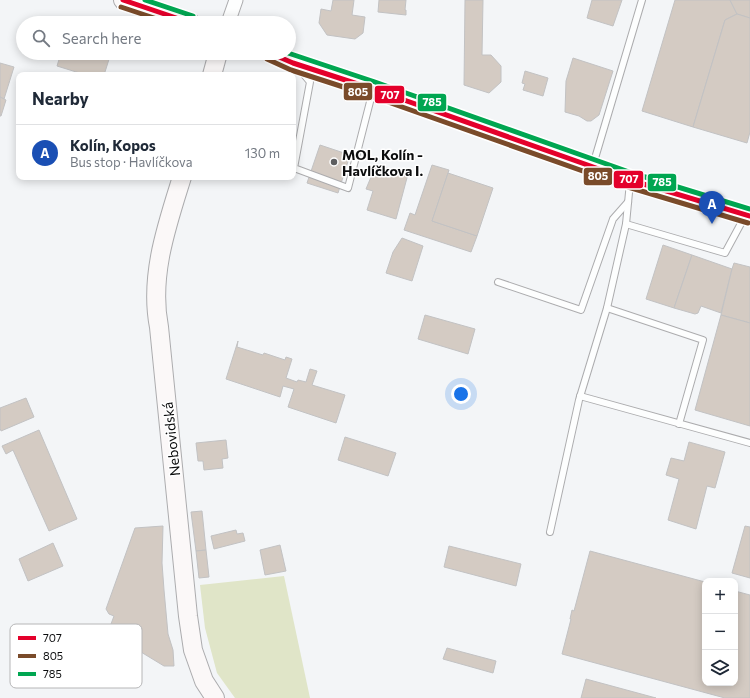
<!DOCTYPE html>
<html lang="en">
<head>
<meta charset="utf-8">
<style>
  :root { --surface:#fff; --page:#f6f6f7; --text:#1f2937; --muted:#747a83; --line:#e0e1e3; --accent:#5d5e60 }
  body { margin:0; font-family:Commissioner,sans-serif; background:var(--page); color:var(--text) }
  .controls { position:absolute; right:12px; bottom:12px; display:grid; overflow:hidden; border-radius:8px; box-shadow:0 2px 10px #0003 }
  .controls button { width:36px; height:36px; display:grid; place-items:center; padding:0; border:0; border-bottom:1px solid var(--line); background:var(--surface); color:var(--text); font:20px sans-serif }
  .you { position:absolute; left:461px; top:394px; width:14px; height:14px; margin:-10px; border:3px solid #fff; border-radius:50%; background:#1a73e8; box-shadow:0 0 0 6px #1a73e833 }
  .badge { display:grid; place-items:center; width:26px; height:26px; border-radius:50%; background:var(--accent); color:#fff; font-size:13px; font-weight:700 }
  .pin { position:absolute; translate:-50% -33px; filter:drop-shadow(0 1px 2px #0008) }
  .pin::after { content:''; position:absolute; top:21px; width:14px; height:12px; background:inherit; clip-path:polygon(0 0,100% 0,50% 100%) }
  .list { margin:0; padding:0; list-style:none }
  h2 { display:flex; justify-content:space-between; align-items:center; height:52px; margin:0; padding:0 16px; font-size:17px }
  h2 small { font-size:13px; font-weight:400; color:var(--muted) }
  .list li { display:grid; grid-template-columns:26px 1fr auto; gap:12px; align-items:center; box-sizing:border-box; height:56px; padding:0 16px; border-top:1px solid var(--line) }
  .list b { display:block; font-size:15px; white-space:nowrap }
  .list p { margin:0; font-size:13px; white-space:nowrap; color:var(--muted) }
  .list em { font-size:13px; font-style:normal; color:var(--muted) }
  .icon { flex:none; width:22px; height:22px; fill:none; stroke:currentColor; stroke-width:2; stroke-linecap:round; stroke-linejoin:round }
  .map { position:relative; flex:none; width:750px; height:698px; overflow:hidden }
  .search { position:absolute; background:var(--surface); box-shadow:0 2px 10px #0003; left:16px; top:16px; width:280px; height:44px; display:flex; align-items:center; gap:10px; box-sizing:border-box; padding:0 14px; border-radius:22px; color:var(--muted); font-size:15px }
  .panel { position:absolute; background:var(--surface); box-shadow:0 2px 10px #0003; left:16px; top:72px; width:280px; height:108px; border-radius:8px }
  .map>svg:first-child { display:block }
  .green { fill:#e0e5c8 }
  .building { fill:#d4cbc3; stroke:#c2c2c3 }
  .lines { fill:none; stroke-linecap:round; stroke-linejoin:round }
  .lane-casing { stroke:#acacae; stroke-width:8 }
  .street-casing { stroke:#acacae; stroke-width:15 }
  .secondary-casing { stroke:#acacae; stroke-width:20 }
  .lane { stroke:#fdfefe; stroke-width:6 }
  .street { stroke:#fdfefe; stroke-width:13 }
  .secondary { stroke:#fbf8f8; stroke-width:18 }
  .bus-1-casing { stroke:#fff; stroke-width:8 }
  .bus-2-casing { stroke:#fff; stroke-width:8 }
  .bus-3-casing { stroke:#fff; stroke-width:8 }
  .bus-1 { stroke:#e4002b; stroke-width:5 }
  .bus-2 { stroke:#7a4b2a; stroke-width:5 }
  .bus-3 { stroke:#00a651; stroke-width:5 }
  .poi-dot { fill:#5d5e60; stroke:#fff; stroke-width:1.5 }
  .labels { text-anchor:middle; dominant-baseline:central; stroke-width:3; stroke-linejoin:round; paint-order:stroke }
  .poi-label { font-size:14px; font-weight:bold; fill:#0c0d0e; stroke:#fff; text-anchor:start }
  .street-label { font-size:14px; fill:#0c0d0e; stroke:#fff }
  .key { fill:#fff; stroke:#b6b6b7; stroke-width:1 }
  .key-label { font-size:11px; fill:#0c0d0e }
  .line-badge { stroke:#fff; stroke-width:1.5 }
  .badge-label { font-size:11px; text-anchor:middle; font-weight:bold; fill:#fff }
</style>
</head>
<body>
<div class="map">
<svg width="750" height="698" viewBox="0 0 750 698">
  <rect width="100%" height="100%" fill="#f3f5f7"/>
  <polygon class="green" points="284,576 310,698 235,698 217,673 205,628 200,585"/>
  <g class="building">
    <polygon points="333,0 354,0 352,15 365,17 363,33 355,39 327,35 319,23 321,9 331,11"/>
    <polygon points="379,0 406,0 405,10 406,10 406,15 378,12"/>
    <polygon points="465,0 483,0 482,55 491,55 501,66 501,82 489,93 464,85"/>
    <polygon points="592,0 622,0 613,26 587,18"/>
    <polygon points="675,0 730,0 737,14 725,20 693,127 642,111"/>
    <polygon points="730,0 750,0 750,18 737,14"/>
    <polygon points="737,14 750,18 750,132 747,143 693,127 725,20"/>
    <polygon points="61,53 111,53 104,75 86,75 57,66"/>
    <polygon points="573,58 613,71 599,115 591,121 587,121 579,116 565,112 566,81"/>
    <polygon points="0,63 14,67 4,99 0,97"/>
    <polygon points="525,71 548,78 543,96 523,90 525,84 522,83"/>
    <polygon points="0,97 6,100 1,116 0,116"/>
    <polygon points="320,145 350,155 338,193 307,183"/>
    <polygon points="376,165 408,174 396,219 367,210 373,191 366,189"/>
    <polygon points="432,165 449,170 432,221 477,236 471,252 404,230 410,213 415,215"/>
    <polygon points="448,173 493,188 477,236 432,221"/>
    <polygon points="402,238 423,246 412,281 386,273 393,252"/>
    <polygon points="663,245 692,255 674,308 646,299"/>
    <polygon points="692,255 732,269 721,313 701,306 698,313 695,314 674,308"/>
    <polygon points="734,263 750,267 750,323 721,315 732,269"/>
    <polygon points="425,315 475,329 468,354 418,339"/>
    <polygon points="721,315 750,323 750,426 695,410"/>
    <polygon points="238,341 237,347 263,355 264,353 285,360 286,357 292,359 286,378 297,382 298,380 306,382 310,369 317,371 312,385 345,395 336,423 288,407 294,389 283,386 280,397 226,379"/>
    <polygon points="26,398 34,417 1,431 0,428 0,408"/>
    <polygon points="39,430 77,519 49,531 13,450 6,454 2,446"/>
    <polygon points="345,437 396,453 388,476 338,460"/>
    <polygon points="226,440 228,458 222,459 223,468 204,470 203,461 198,461 196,443"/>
    <polygon points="689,442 725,452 715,488 707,486 696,529 668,520 679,479 666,475 671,458 684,461"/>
    <polygon points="202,511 206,550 196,551 191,512"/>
    <polygon points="163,526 162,563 164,590 168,634 173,650 174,666 164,666 108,632 114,616 109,614 106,609 135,528"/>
    <polygon points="745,526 750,527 750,578 732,573"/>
    <polygon points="236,530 237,534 243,533 245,541 214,549 211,536"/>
    <polygon points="53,543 63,566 28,581 19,559"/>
    <polygon points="280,545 286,571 265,575 260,550"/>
    <polygon points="449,546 521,564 516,586 444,567"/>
    <polygon points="206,550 209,577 199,578 196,551"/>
    <polygon points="590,551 705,582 705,683 735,683 735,591 750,595 750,698 725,698 562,654 571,619 570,619 572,610 574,611"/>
    <polygon points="447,648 496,661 493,673 443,659"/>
    <polygon points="586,679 656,698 581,698"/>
  </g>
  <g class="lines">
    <g class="lane-casing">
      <g id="lane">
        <polyline points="301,71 310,82 294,168 348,188 373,90"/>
        <polyline points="593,165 642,0"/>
        <polyline points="630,182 626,224 725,253 745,216"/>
        <polyline points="498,282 581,310 613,219 628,202"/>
        <polyline points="607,308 703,340 679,424"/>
        <polyline points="580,396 750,443"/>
        <polyline points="550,532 579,400 607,308 626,224"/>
      </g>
    </g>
    <g class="street-casing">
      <polyline id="street" points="228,23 236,0"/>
    </g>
    <g class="secondary-casing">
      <g id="secondary">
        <polyline points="123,0 191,23"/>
        <polyline points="270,53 293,63 373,89 630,180 750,216"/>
        <polyline points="212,75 218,53"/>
        <path d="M182,177C167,225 149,276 159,327L188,616L193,650L204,681L215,698"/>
      </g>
    </g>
    <use href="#lane" class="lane"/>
    <use href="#street" class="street"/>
    <use href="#secondary" class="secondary"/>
    <g class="bus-1-casing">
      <g id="bus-1">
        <polyline points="123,0 191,23"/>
        <polyline points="270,53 293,63 373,89 630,180 750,216"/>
      </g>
    </g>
    <g class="bus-2-casing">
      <g id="bus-2">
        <polyline points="121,7 169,23"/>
        <polyline points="267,59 291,70 371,96 628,187 748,223"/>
      </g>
    </g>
    <g class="bus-3-casing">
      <g id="bus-3">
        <polyline points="145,0 193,16"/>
        <polyline points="288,53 375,82 632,173 750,209"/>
      </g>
    </g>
    <use href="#bus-1" class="bus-1"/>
    <use href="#bus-2" class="bus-2"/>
    <use href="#bus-3" class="bus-3"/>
  </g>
  <circle class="poi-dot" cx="334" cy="162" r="4"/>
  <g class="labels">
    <g class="poi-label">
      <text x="342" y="154">MOL, Kolín -<tspan x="342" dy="16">Havlíčkova I.</tspan></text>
    </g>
    <g class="street-label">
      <text transform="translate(171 439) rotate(-96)">Nebovidská</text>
    </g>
  </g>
  <rect x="10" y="624" width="132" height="64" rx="6" class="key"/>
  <rect x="18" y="636" width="18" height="4" fill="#e4002b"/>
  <rect x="18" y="654" width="18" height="4" fill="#7a4b2a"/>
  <rect x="18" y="672" width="18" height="4" fill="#00a651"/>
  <g class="key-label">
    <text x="43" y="642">707</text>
    <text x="43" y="660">805</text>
    <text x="43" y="678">785</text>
  </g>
  <g class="line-badge">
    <rect x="343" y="82" width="30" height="19" rx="4" fill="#7a4b2a"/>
    <rect x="374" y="85" width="31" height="19" rx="4" fill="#e4002b"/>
    <rect x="417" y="93" width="30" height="19" rx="4" fill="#00a651"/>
    <rect x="583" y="167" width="30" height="19" rx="4" fill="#7a4b2a"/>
    <rect x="613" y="170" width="31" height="19" rx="4" fill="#e4002b"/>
    <rect x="647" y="173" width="30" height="19" rx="4" fill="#00a651"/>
  </g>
  <g class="badge-label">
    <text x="358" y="96">805</text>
    <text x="390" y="99">707</text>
    <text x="432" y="106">785</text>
    <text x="598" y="180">805</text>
    <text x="629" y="183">707</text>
    <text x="662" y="186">785</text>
  </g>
</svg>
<div class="controls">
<button>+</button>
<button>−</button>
<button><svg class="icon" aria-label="layers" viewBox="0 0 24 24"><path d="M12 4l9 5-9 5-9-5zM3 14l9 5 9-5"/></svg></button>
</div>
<div class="you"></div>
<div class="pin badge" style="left:712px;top:224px;background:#1a4fb4">A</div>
<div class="search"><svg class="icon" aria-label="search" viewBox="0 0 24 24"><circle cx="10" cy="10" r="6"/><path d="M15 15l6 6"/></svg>Search here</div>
<section class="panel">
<h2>Nearby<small></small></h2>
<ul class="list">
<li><span class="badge" style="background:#1a4fb4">A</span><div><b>Kolín, Kopos</b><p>Bus stop · Havlíčkova</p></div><em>130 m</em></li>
</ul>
</section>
</div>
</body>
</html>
